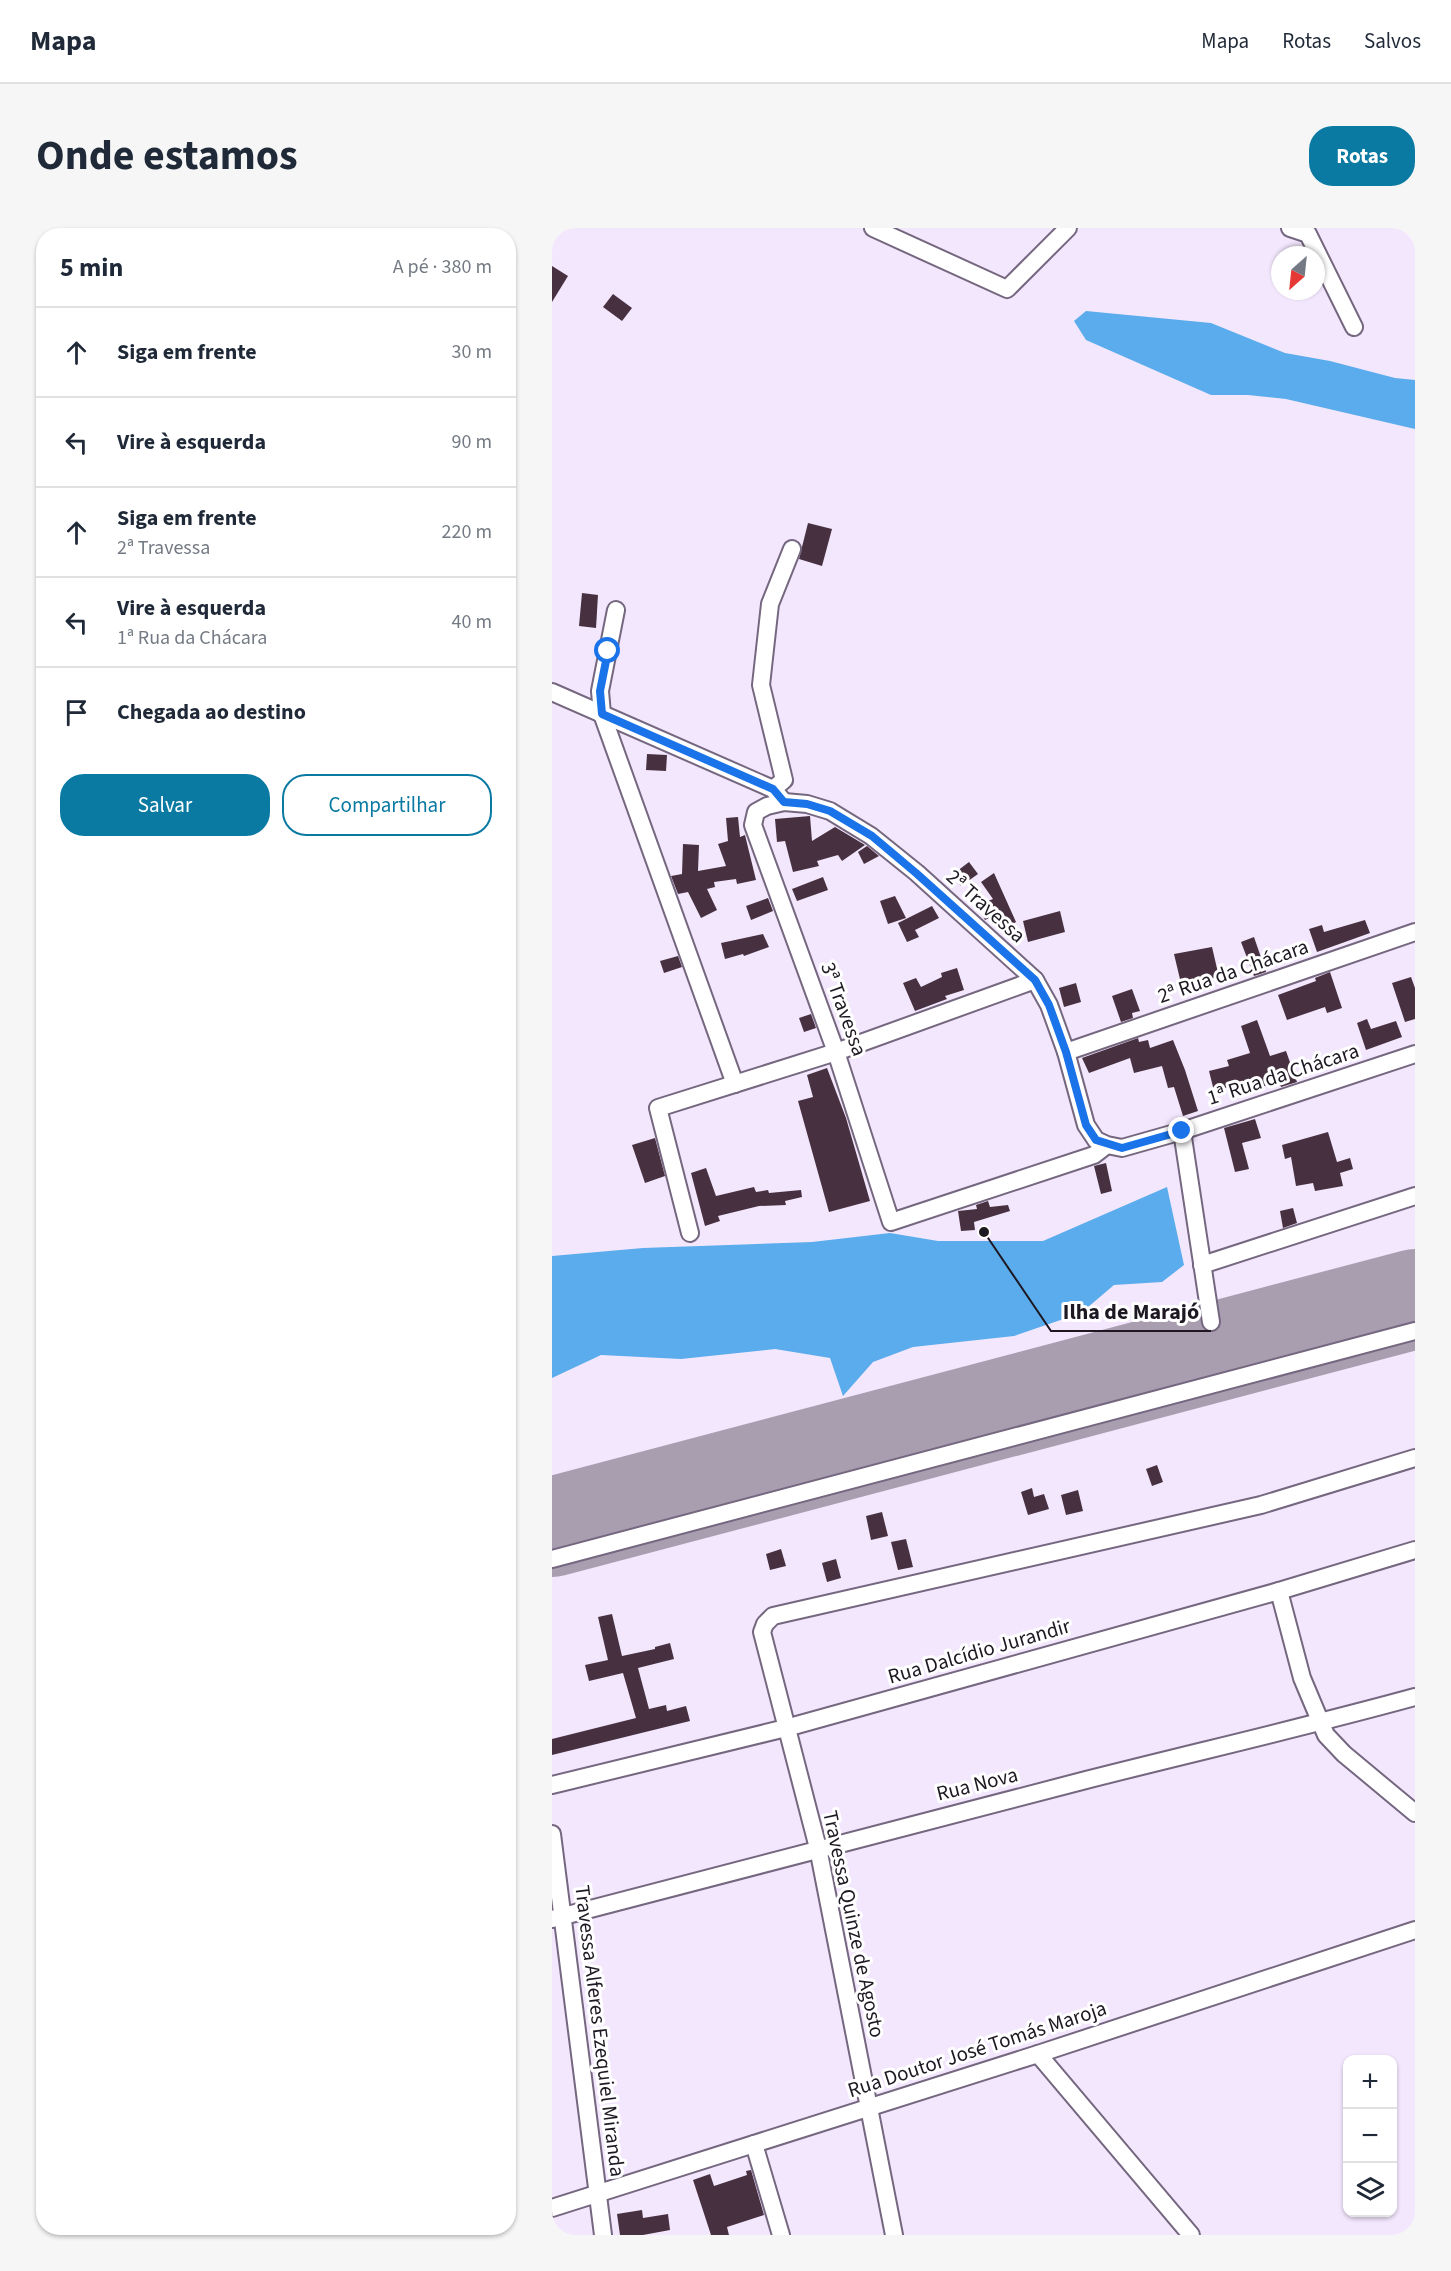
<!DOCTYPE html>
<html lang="pt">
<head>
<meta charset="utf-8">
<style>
  :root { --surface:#fff; --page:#f6f6f7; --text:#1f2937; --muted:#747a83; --line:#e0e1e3; --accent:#0b7aa3 }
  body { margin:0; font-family:"Source Sans 3",sans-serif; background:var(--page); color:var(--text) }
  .controls { position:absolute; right:18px; bottom:18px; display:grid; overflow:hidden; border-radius:12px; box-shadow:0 2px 4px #0004 }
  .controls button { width:54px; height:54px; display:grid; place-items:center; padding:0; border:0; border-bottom:2px solid var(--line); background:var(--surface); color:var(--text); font:30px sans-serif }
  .compass { position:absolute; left:719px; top:18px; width:54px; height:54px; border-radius:50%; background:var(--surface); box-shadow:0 2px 4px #0004; rotate:207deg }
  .stop { position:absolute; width:18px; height:18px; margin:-14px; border:4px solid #1a73e8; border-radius:50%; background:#fff }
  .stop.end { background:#1a73e8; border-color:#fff; box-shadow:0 2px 6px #0008 }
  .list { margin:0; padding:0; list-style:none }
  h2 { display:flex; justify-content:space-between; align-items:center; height:78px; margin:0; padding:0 24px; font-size:26px }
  h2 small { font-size:20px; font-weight:400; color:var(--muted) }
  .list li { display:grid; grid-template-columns:39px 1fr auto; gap:18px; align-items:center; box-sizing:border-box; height:90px; padding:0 24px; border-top:2px solid var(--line) }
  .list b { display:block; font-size:22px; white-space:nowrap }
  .list p { margin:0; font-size:20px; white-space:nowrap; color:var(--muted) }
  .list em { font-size:20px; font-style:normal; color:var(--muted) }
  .actions { display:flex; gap:12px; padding:18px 24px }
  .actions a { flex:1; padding:14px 0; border:2px solid var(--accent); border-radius:24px; text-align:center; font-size:21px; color:var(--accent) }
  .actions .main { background:var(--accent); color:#fff }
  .icon { flex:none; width:33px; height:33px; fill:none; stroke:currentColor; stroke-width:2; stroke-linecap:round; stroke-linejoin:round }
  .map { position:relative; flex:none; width:863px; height:2007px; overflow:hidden; border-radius:24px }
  header { display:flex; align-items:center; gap:36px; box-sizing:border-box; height:84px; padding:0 30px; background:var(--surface); border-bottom:2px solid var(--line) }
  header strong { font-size:28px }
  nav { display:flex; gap:33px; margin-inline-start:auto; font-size:21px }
  .intro { display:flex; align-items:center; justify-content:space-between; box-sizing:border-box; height:144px; padding:0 36px }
  h1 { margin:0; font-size:42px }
  .button { padding:15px 27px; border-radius:24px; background:var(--accent); color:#fff; font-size:21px; font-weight:700 }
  main { display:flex; gap:36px; padding:0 36px }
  aside { flex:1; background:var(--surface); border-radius:24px; box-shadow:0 2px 4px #0004 }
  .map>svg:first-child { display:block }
  .water { fill:#5aacec }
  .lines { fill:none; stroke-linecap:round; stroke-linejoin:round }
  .runway { stroke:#a89eb0; stroke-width:100 }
  .building { fill:#473140 }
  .street-casing { stroke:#74677f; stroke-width:20 }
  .street { stroke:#fff; stroke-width:16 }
  .route { stroke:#1a73e8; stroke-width:8 }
  .labels { text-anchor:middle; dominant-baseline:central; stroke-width:6; stroke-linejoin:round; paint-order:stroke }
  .street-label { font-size:21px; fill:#1d1821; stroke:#fff }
  .leader { fill:none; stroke:#1d1821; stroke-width:2 }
  .callout-dot { fill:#1d1821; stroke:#fff; stroke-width:2 }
  .callout-label { font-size:22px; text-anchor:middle; font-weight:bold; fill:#1d1821; stroke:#fff; stroke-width:6; stroke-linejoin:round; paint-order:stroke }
</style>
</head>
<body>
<header>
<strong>Mapa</strong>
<nav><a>Mapa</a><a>Rotas</a><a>Salvos</a></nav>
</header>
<div class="intro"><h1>Onde estamos</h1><a class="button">Rotas</a></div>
<main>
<aside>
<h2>5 min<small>A pé · 380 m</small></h2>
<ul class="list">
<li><svg class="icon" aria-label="ahead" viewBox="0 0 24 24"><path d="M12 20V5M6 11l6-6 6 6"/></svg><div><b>Siga em frente</b></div><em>30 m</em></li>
<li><svg class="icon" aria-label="left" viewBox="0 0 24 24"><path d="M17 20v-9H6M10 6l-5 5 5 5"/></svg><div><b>Vire à esquerda</b></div><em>90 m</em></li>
<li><svg class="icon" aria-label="ahead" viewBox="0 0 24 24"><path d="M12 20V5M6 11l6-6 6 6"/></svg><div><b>Siga em frente</b><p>2ª Travessa</p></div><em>220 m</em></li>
<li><svg class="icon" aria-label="left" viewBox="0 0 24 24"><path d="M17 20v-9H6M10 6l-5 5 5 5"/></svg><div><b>Vire à esquerda</b><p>1ª Rua da Chácara</p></div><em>40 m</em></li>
<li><svg class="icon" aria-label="arrive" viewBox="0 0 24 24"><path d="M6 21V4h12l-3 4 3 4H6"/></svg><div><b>Chegada ao destino</b></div></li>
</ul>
<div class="actions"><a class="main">Salvar</a><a>Compartilhar</a></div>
</aside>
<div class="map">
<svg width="863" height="2007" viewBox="0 0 863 2007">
  <rect width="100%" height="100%" fill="#f3e7fd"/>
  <g class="water">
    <polygon points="534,83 659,95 733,125 778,133 843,150 863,152 863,201 734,171 696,167 659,167 534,112 522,93"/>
    <polygon points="615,959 632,1037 610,1054 562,1057 529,1085 462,1108 361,1119 321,1134 291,1168 278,1130 223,1121 129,1131 49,1127 0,1150 0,1028 91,1020 260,1014 338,1005 386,1013 491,1013"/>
  </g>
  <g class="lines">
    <polyline class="runway" points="0,1299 863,1071"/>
  </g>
  <g class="building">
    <polygon points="0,38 16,48 0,74"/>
    <polygon points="61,66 80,80 70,93 51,79"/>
    <polygon points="256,295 280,301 270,338 247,331"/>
    <polygon points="30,365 46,367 44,400 27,398"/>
    <polygon points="95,526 115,527 114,543 94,542"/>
    <polygon points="258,588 260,613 283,599 313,617 290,633 286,627 265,633 267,638 241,644 233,613 225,614 223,591"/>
    <polygon points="186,589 188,609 193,607 204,652 185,656 184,651 162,654 163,659 155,661 165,682 149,690 136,664 126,666 119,648 130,646 131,616 147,617 146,643 174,638 166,616 176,613 174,590"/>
    <polygon points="315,618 327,628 312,636 306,624"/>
    <polygon points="417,634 426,646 409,658 400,647"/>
    <polygon points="442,645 464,694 459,697 450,684 433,692 426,677 441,671 429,654"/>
    <polygon points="271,649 276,662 245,673 240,661"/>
    <polygon points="343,668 354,690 336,696 328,673"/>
    <polygon points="216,670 221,683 199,692 194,678"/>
    <polygon points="380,678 387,690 363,702 367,709 355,714 346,695"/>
    <polygon points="508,683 513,704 476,714 471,693"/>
    <polygon points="813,692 818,705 765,724 757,701 770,697 772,704"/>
    <polygon points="211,706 217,719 192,728 191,726 173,731 169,715"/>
    <polygon points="702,709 714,744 702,748 689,714"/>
    <polygon points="660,719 667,749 650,752 652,763 632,768 622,726"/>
    <polygon points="126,728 130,739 112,745 108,733"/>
    <polygon points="405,740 412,762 393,768 395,771 363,783 351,755 364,750 369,759 390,749 389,745"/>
    <polygon points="778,744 790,780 775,785 773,779 735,792 726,767 764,753 763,750"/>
    <polygon points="859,749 863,760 863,791 853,794 840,755"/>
    <polygon points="524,755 529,774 512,779 507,760"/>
    <polygon points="580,761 588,783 580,785 581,790 569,794 560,768"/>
    <polygon points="259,786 264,800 252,804 247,790"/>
    <polygon points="815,791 819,801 844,793 850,809 814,822 805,795"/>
    <polygon points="705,792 718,828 734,823 745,854 729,859 727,853 687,867 684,857 662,863 657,843 677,838 675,832 698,825 689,798"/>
    <polygon points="586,810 587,814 596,812 598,820 621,812 633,842 646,883 631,888 622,859 616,860 610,838 582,845 578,830 537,845 530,830"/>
    <polygon points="275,840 294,890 318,973 277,984 246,873 261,869 255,847"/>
    <polygon points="703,891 709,910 690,915 697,941 683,944 672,900"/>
    <polygon points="776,904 785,934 798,930 801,941 788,945 791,958 763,963 761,955 744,958 739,929 733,931 730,917"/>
    <polygon points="103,910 113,948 93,955 80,917"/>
    <polygon points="554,935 560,963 549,966 542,938"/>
    <polygon points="154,940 164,968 202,959 204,964 216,962 217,965 249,962 250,969 233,973 234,977 207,978 166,988 168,993 153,998 139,945"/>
    <polygon points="436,973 438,979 456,977 458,983 422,994 423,1002 409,1003 406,983 425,981 424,977"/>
    <polygon points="741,980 745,995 731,1000 728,983"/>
    <polygon points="605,1237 611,1254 600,1258 594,1241"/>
    <polygon points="480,1260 482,1269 492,1266 497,1281 476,1287 469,1264"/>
    <polygon points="526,1262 531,1283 514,1287 509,1267"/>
    <polygon points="330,1284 336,1308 319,1312 314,1288"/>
    <polygon points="354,1311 361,1339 346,1342 339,1314"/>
    <polygon points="229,1321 234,1338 218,1342 214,1326"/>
    <polygon points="284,1331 289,1350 275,1354 270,1335"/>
    <polygon points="60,1386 70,1428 103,1421 103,1419 118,1415 122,1431 86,1440 97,1481 114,1477 115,1483 134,1478 138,1493 0,1527 0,1511 84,1490 71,1445 37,1453 33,1437 56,1432 46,1389"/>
    <polygon points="199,1942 212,1987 175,1999 177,2007 159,2007 141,1952 158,1946 162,1958 195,1947 194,1943"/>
    <polygon points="90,1982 91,1990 116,1986 118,2002 91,2007 68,2007 65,1986"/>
  </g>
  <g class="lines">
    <g class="street-casing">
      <g id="street">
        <polyline points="321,0 455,61 516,0"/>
        <polyline points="738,0 756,6 802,99"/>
        <polyline points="64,382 48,463 50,486 183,856"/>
        <polyline points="0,464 221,561 232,574"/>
        <polyline points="221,561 232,552 209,457 218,376 240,321"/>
        <polyline points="514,824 863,704"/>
        <polyline points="630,903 659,1094"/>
        <polyline points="555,917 542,927 339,994 284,824 201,597 204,584 215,578 232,574 255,576 278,583 319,608 365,645 483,752 497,777 514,824 534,897 544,912 555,917 570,920 630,903 863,826"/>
        <polyline points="138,1005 106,880 284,824 483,752"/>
        <polyline points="650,1037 863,968"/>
        <polyline points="0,1331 863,1103"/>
        <polyline points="727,1363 750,1450 774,1507 792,1526 863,1585"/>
        <polyline points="0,1557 234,1500 727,1363 863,1322"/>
        <polyline points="0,1606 51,2007"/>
        <path d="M0,1691C178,1644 356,1597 534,1552C644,1524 754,1499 863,1469"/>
        <polyline points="486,1826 639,2007"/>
        <polyline points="202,1916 229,2007"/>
        <polyline points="0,1980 486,1826 863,1702"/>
        <polyline points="342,2007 266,1620 210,1404 213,1396 221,1388 709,1277 863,1230"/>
      </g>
    </g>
    <use href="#street" class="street"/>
  </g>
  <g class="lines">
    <polyline class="route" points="56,423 48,463 50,486 221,561 232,574 255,576 278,583 320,608 364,645 483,752 497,777 514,824 534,897 544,912 570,920 630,903"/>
  </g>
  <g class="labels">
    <g class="street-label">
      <text transform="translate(434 678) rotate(42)">2ª Travessa</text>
      <text transform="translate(681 743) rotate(-19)">2ª Rua da Chácara</text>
      <text transform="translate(292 781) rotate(70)">3ª Travessa</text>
      <text transform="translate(731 846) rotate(-18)">1ª Rua da Chácara</text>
      <text transform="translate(427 1423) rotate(-16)">Rua Dalcídio Jurandir</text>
      <text transform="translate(425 1556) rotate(-14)">Rua Nova</text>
      <text transform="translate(302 1696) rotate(78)">Travessa Quinze de Agosto</text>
      <text transform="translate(48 1803) rotate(83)">Travessa Alferes Ezequiel Miranda</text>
      <text transform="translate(425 1821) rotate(-18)">Rua Doutor José Tomás Maroja</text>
    </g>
  </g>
  <path class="leader" d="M432 1004L499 1103H659"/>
  <circle class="callout-dot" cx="432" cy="1004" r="6"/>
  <g class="callout-label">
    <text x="579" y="1091">Ilha de Marajó</text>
  </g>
</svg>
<div class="controls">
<button>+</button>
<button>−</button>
<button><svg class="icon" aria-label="layers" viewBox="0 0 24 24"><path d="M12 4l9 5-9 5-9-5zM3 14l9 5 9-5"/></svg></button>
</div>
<svg class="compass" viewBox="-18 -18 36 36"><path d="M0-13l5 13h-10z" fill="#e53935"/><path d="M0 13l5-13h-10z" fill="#747a83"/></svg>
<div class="stop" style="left:56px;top:423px"></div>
<div class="stop end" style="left:630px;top:903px"></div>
</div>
</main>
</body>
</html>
